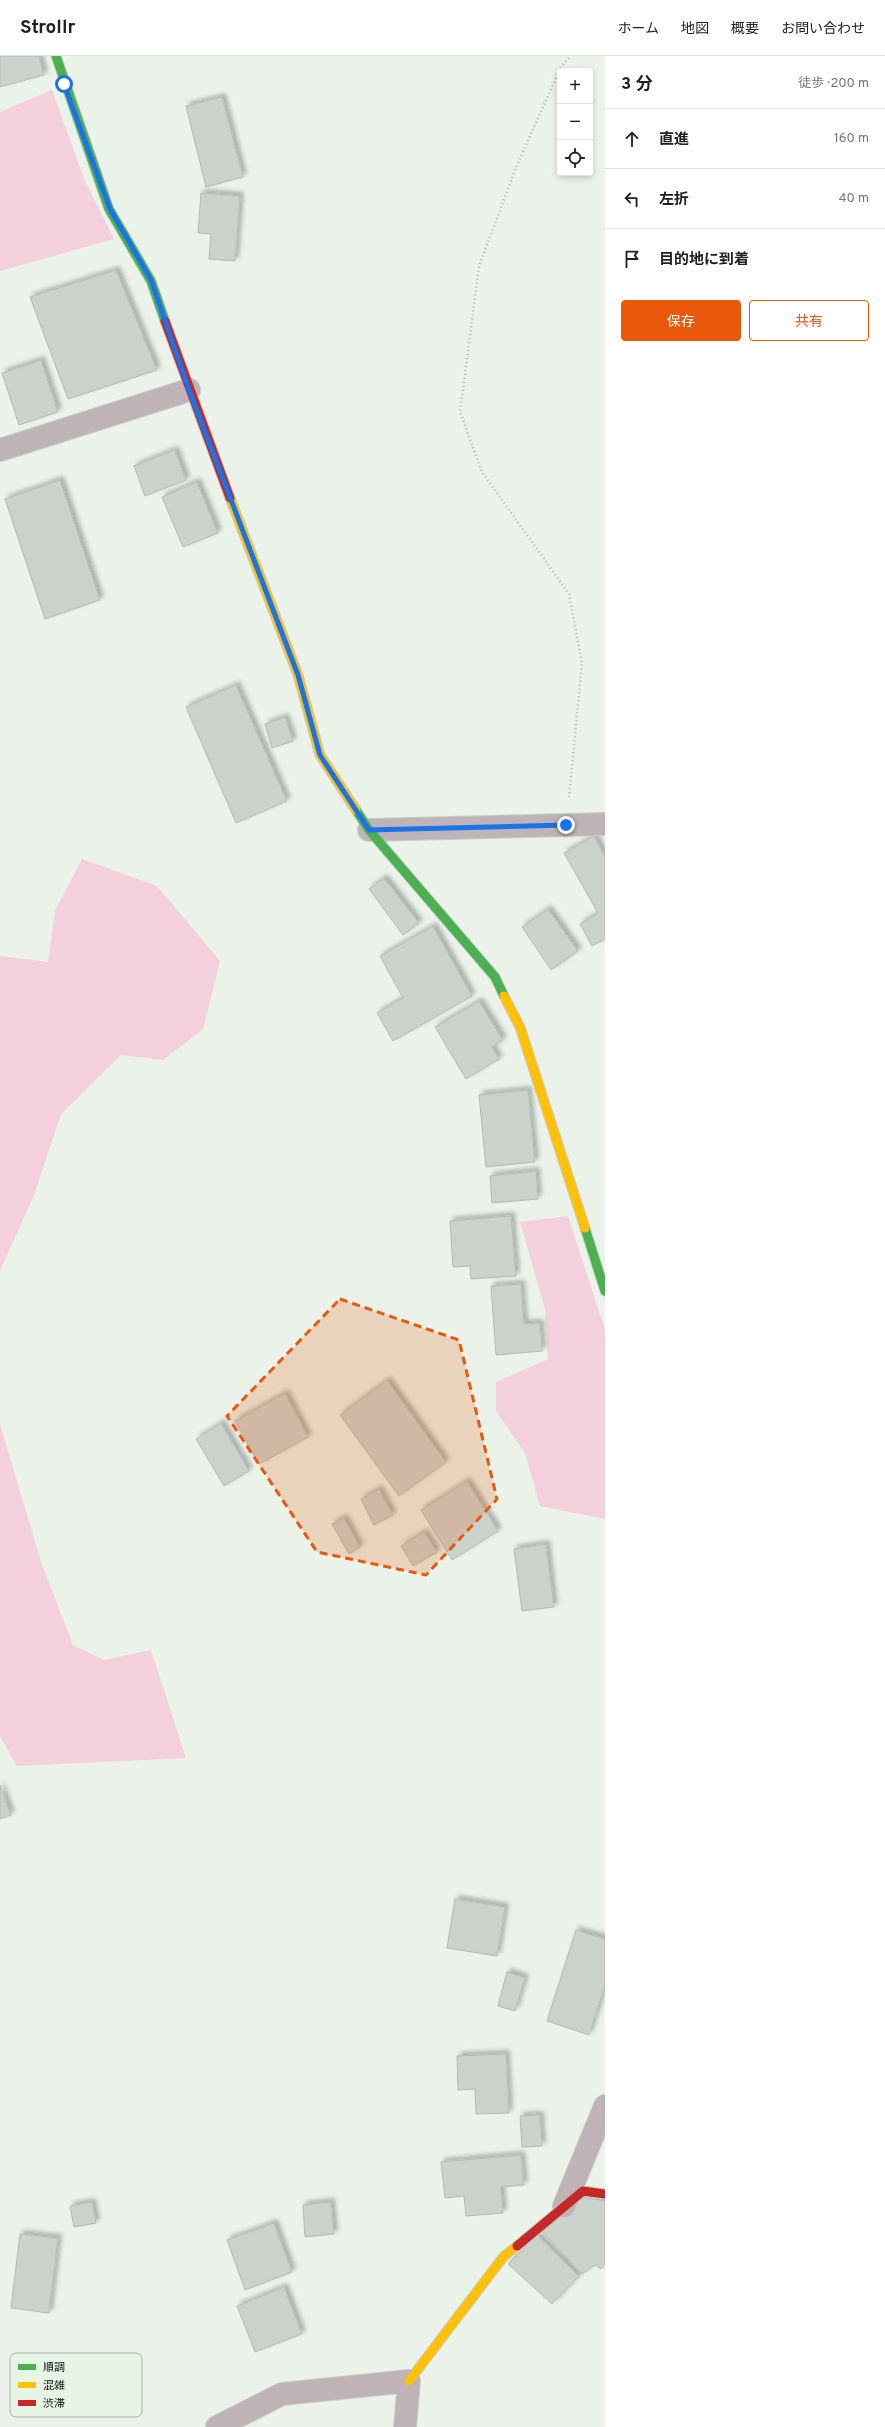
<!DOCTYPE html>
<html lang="ja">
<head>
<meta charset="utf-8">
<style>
  :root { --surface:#fff; --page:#f6f6f6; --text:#202124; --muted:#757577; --line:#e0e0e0; --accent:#ea580c }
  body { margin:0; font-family:Overpass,"Noto Sans JP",sans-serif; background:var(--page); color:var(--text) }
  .controls { position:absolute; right:12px; top:12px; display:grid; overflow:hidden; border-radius:4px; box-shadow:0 2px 6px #0003 }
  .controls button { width:36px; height:36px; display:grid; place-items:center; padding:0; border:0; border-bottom:1px solid var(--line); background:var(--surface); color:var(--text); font:20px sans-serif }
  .stop { position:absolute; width:12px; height:12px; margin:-9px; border:3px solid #1a73e8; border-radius:50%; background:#fff }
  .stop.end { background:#1a73e8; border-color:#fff; box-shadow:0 1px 4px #0008 }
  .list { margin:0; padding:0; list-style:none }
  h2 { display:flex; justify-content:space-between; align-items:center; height:52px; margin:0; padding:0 16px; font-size:17px }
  h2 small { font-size:13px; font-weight:400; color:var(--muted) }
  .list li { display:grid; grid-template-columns:26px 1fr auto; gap:12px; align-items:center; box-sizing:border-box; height:60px; padding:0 16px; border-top:1px solid var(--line) }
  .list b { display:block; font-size:15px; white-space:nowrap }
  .list em { font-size:13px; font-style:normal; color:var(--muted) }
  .actions { display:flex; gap:8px; padding:12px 16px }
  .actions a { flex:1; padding:9px 0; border:1px solid var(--accent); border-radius:4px; text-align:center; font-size:14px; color:var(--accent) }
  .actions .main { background:var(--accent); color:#fff }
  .icon { flex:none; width:22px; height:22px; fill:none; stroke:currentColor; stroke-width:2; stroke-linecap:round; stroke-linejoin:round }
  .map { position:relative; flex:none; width:605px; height:2371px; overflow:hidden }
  header { display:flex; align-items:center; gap:24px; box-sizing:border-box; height:56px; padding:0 20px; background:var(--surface); border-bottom:1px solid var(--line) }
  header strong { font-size:19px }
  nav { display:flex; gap:22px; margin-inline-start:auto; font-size:14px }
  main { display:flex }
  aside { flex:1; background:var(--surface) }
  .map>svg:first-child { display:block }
  .green { fill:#f4d0dc }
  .building { fill:#cbd1cb; stroke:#b4b9b4; filter:url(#shadow) }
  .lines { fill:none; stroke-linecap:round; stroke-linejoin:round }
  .street-casing { stroke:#c8cec8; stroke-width:24 }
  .fast-casing { stroke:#c8cec8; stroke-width:11 }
  .slow-casing { stroke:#c8cec8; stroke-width:11 }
  .jam-casing { stroke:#c8cec8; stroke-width:11 }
  .path { stroke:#b3afae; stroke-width:2.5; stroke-dasharray:1 3; stroke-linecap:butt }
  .street { stroke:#bfb3b7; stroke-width:22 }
  .fast { stroke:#4caf50; stroke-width:9 }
  .slow { stroke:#ffc107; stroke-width:9 }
  .jam { stroke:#c62828; stroke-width:9 }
  .route { stroke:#1a73e8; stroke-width:5 }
  .marked { fill:#e8590c; fill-opacity:0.2; stroke:#e8590c; stroke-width:3; stroke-dasharray:8 5; stroke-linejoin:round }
  .key { fill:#e6f5e6; stroke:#a6b2a6; stroke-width:1 }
  .key-label { font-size:11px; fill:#0f140f }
</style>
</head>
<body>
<header>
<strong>Strollr</strong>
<nav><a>ホーム</a><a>地図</a><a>概要</a><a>お問い合わせ</a></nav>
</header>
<main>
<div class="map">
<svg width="605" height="2371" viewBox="0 0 605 2371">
  <defs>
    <filter id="shadow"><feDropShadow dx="3.5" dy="-3.5" stdDeviation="2" flood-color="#0004"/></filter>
  </defs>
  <rect width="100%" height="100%" fill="#eaf2ea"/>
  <g class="green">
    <polygon points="52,34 84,123 114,183 0,215 0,56"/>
    <polygon points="82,803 157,830 220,905 203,973 163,1004 121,999 61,1058 34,1139 0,1215 0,900 48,906 55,855"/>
    <polygon points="568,1160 605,1274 605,1463 540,1450 525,1397 496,1355 496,1326 548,1303 545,1253 520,1166"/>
    <polygon points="0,1368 41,1506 73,1589 104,1604 151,1594 186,1702 17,1710 0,1680"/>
  </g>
  <g class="building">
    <polygon points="0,0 39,0 44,19 0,31"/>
    <polygon points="222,41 243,121 206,131 186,50"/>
    <polygon points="201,137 240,140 235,205 209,203 211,178 198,177"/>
    <polygon points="116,214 157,314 68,343 30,241"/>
    <polygon points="41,304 58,356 19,369 2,317"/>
    <polygon points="175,394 186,424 145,440 134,410"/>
    <polygon points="60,424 100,544 45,563 5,443"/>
    <polygon points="197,426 218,477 183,491 162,441"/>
    <polygon points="236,629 287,745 236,767 186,651"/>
    <polygon points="285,661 293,685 272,692 265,668"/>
    <polygon points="594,780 605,800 605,883 592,890 580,868 598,857 564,797"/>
    <polygon points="384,822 419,867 403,879 369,833"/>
    <polygon points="548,853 578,895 551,914 522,871"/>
    <polygon points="433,870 472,940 393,985 377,957 403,942 380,900"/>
    <polygon points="479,945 503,984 492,991 499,1003 466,1023 435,971"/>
    <polygon points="528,1034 535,1106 486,1111 479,1039"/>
    <polygon points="536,1115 538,1143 492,1147 490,1120"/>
    <polygon points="511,1160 516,1220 471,1223 470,1210 453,1211 450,1165"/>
    <polygon points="521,1228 524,1268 540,1267 542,1295 496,1299 491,1230"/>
    <polygon points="387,1324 446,1406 399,1440 340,1359"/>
    <polygon points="285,1337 308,1381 259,1408 235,1365"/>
    <polygon points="221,1367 249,1415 224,1430 196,1383"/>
    <polygon points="467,1425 498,1475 452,1504 421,1454"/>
    <polygon points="379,1433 393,1459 374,1469 361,1443"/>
    <polygon points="344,1462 360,1491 349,1498 332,1468"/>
    <polygon points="424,1476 437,1496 413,1510 401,1490"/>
    <polygon points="546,1488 554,1551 522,1555 514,1493"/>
    <polygon points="0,1729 11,1759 0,1763"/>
    <polygon points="455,1843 505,1851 497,1900 447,1892"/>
    <polygon points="576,1874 605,1883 605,1929 589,1979 547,1965"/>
    <polygon points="507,1916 525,1922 515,1955 498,1950"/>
    <polygon points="506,1998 509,2057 476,2058 475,2033 458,2034 457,2000"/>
    <polygon points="540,2059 542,2090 522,2091 520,2060"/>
    <polygon points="521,2099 524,2129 501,2131 503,2157 466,2160 464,2140 445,2142 441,2106"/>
    <polygon points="583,2141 605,2145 605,2208 601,2213 595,2209 582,2218 543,2176"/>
    <polygon points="92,2146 96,2167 74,2171 70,2150"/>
    <polygon points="331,2146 334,2178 305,2181 303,2149"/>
    <polygon points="274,2167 292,2216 245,2234 227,2184"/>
    <polygon points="20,2178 58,2182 49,2257 11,2252"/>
    <polygon points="537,2179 579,2220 552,2248 508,2208"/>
    <polygon points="284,2231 302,2278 255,2296 237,2250"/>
  </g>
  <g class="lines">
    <g class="street-casing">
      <g id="street">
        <polyline points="0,394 189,334"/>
        <polyline points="369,774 605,768"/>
        <polyline points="564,2150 605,2050"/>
        <polyline points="217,2371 282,2338 409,2325 405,2371"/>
      </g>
    </g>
    <g class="fast-casing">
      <g id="fast">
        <polyline points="56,0 109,153 151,225 165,265"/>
        <polyline points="356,754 369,774 495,921 504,940"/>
        <polyline points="585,1172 605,1235"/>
      </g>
    </g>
    <g class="slow-casing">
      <g id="slow">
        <polyline points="230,442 298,619 320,699 356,754"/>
        <polyline points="504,940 520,971 585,1172"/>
        <polyline points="409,2325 504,2200 517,2190"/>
      </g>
    </g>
    <g class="jam-casing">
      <g id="jam">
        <polyline points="165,265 230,442"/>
        <polyline points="517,2190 583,2135 605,2138"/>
      </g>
    </g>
    <polyline class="path" points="569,741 582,607 569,538 482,416 460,356 479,210 517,109 561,11 571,0"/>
    <use href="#street" class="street"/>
    <use href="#fast" class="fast"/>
    <use href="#slow" class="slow"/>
    <use href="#jam" class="jam"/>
  </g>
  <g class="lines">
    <polyline class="route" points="64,28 110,153 151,224 189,334 298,619 320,699 369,774 566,769"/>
  </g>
  <path class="marked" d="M340,1243L459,1284L497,1443L426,1519L317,1496L227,1360Z"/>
  <rect x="10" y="2297" width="132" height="64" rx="6" class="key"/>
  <rect x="18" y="2308" width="18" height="6" fill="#4caf50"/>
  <rect x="18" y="2326" width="18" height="6" fill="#ffc107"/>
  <rect x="18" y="2344" width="18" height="6" fill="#c62828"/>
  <g class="key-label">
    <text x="43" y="2315">順調</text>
    <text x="43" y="2333">混雑</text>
    <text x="43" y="2351">渋滞</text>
  </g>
</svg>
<div class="controls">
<button>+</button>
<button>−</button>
<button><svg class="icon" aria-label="locate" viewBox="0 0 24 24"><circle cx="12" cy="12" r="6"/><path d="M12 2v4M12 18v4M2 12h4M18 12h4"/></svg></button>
</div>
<div class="stop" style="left:64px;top:28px"></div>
<div class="stop end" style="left:566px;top:769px"></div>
</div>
<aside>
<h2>3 分<small>徒歩 · 200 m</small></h2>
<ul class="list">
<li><svg class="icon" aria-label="ahead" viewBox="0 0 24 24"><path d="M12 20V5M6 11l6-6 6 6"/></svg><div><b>直進</b></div><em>160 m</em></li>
<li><svg class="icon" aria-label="left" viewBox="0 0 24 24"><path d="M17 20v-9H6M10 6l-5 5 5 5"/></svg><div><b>左折</b></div><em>40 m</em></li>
<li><svg class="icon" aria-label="arrive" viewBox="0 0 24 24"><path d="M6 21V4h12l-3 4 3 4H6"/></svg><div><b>目的地に到着</b></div></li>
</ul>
<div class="actions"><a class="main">保存</a><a>共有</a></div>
</aside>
</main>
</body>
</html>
